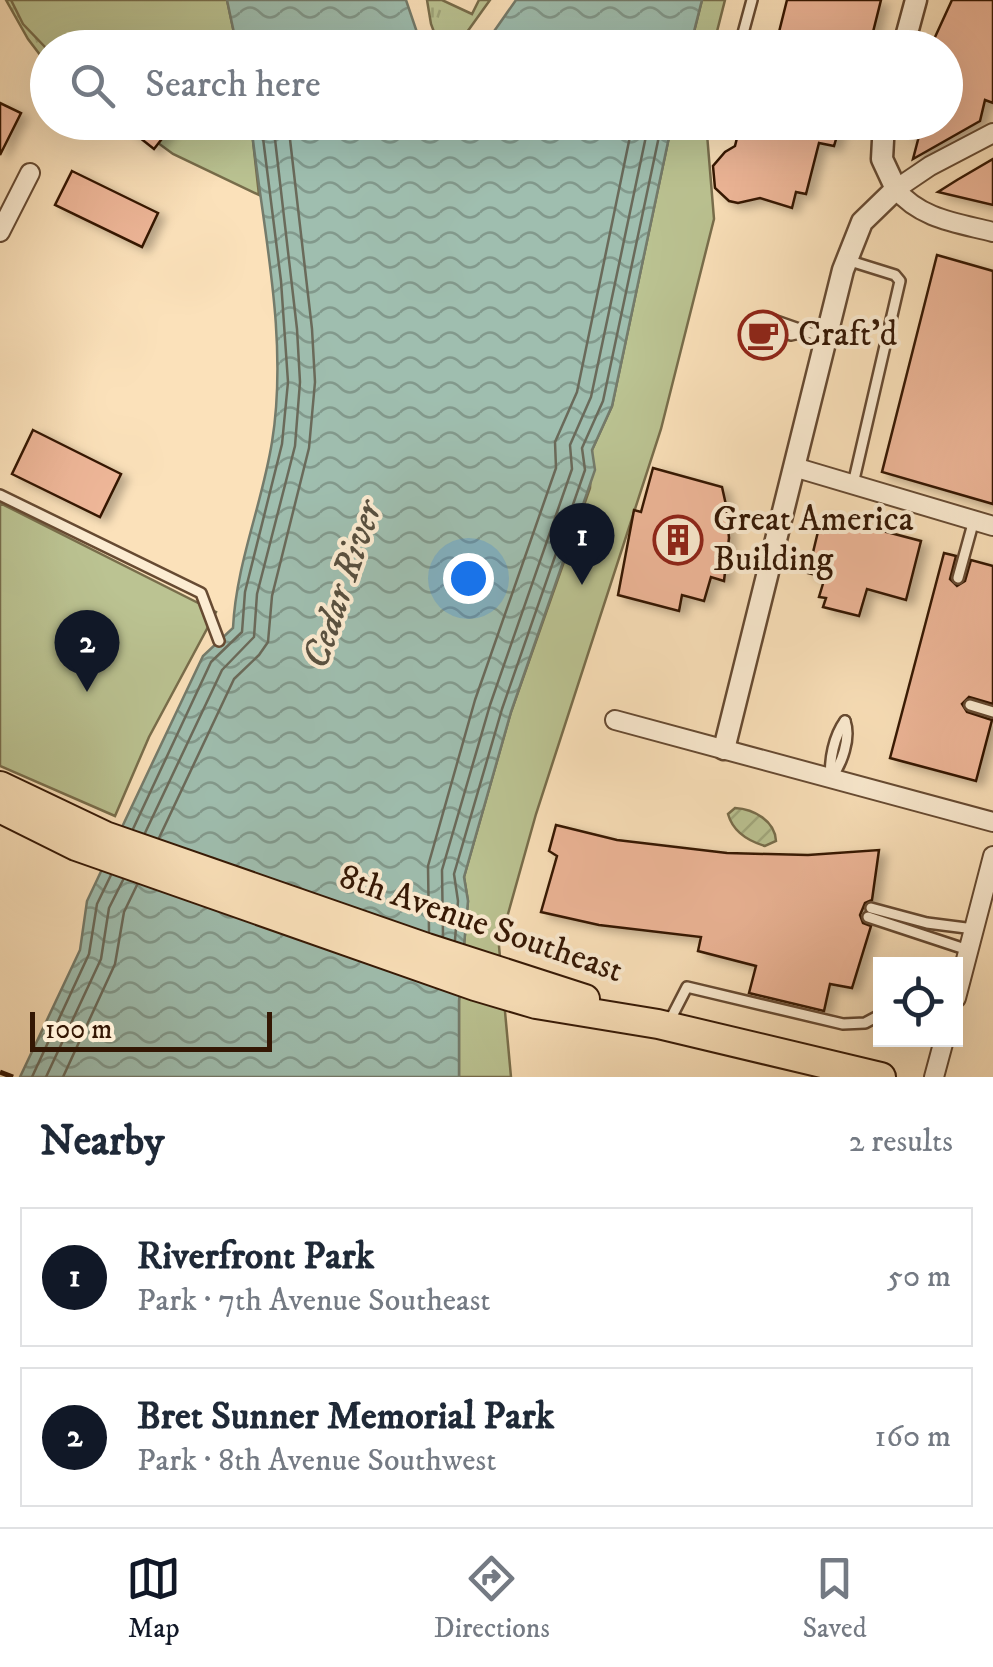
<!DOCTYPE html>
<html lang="en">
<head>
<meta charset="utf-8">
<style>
  :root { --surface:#fff; --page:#f6f6f7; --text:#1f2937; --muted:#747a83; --line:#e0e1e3; --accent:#111827 }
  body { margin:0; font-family:"IM FELL DW Pica",serif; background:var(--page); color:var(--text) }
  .controls { position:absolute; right:30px; bottom:30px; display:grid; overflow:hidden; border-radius:0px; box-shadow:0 10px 40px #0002 }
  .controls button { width:90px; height:90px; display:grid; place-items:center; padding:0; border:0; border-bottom:2px solid var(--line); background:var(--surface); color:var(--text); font:50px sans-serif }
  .scale { position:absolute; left:30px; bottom:25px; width:242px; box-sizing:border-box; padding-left:10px; border:5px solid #341704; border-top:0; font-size:28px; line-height:35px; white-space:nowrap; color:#341704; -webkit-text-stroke:8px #fcecd2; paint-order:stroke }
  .you { position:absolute; left:468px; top:578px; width:35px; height:35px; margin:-25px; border:8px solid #fff; border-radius:50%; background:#1a73e8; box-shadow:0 0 0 15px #1a73e833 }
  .badge { display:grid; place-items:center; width:65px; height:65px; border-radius:50%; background:var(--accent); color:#fff; font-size:32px; font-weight:700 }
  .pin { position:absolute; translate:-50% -82px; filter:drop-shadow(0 2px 5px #0008) }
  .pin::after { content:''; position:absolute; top:52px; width:35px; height:30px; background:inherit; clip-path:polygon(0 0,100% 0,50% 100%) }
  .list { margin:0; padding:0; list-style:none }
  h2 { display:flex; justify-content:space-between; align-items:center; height:130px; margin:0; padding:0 40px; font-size:42px }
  h2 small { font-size:32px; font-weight:400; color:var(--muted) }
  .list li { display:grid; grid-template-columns:65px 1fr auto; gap:30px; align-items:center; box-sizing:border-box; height:140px; margin:0 20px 20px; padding:0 20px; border:2px solid var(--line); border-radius:0px }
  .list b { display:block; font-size:38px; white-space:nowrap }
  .list p { margin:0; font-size:32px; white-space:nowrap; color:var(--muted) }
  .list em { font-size:32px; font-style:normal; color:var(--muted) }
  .icon { flex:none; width:55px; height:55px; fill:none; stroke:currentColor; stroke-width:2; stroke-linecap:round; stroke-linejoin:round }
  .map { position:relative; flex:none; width:993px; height:1077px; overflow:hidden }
  .search { position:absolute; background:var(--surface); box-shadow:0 10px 40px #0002; left:30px; right:30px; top:30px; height:110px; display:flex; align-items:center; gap:25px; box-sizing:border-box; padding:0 35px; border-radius:55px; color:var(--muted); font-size:38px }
  .sheet { height:450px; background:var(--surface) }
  nav { display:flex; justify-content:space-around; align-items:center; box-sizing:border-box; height:140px; border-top:2px solid var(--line); background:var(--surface); font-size:28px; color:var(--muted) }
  nav a { display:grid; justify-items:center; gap:5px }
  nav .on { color:var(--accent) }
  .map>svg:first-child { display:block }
  .grass { fill:url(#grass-tufts); stroke:#786d4b; stroke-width:2.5 }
  .park { fill:#bbc392; stroke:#786d4b; stroke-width:2.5 }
  .garden { fill:url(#garden-furrows); stroke:#786d4b; stroke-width:2.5 }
  .water { fill:url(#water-waves); stroke:#747b6b; stroke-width:2.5 }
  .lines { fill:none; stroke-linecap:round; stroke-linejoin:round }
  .shore { stroke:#6a6a5a; stroke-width:2.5 }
  .building { fill:#eeb698; stroke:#341704; stroke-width:2.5; filter:url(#shadow) }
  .service-casing { stroke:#664a32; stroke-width:14 }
  .minor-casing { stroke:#664a32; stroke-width:22 }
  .tertiary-casing { stroke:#664a32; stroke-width:25 }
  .primary-casing { stroke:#341704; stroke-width:32 }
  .service { stroke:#fcecd2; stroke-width:9 }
  .minor { stroke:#fcecd2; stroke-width:18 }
  .tertiary { stroke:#fcecd2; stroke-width:20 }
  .primary { stroke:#fbe1ba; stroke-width:28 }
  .rail { stroke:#341704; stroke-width:5; stroke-dasharray:18 18; stroke-linecap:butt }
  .labels { text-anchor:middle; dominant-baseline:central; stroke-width:8; stroke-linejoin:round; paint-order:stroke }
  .poi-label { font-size:35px; fill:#341704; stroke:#fcecd2; text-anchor:start }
  .street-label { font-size:35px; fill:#341704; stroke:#fcecd2 }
  .water-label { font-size:38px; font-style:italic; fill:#595140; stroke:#fcecd2 }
</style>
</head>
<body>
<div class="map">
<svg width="993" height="1077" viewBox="0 0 993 1077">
  <defs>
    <pattern id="grass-tufts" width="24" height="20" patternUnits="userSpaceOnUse" patternTransform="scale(2.5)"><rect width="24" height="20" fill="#bbc392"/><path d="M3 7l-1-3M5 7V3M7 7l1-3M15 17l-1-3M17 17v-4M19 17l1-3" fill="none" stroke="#a1a77c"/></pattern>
    <pattern id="garden-furrows" width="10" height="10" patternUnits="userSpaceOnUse" patternTransform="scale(2.5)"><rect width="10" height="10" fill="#bbc392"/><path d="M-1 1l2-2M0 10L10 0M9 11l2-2" fill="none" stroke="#a1a77c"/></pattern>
    <pattern id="water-waves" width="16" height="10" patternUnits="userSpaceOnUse" patternTransform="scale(2.5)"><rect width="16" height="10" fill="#9fbeaf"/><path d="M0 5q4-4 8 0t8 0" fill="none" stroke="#82998c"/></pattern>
    <filter id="shadow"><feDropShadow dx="7" dy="4.5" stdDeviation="5" flood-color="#0004"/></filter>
  </defs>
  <rect width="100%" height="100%" fill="#fbe1ba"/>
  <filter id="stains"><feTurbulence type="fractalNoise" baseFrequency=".002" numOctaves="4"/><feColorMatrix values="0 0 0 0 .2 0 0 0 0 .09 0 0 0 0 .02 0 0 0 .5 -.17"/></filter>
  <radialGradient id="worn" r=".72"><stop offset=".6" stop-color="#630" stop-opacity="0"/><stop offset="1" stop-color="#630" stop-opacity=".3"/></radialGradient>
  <g class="grass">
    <polygon points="6,0 46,0 47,64 28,39"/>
    <polygon points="427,0 442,0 472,14 479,0 490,0 457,46 440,48 431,24"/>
  </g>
  <g class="park">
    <polygon points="11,0 227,0 237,47 47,49 23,24"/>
    <polygon points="702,0 725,0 713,47 690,48"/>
    <polygon points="131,123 251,123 259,195 173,154"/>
    <polygon points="672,123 700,123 700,133 707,134 714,219 661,429 536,814 499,946 511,1077 459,1077 459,1001 468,901 464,877 511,712 590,488 592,450 612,406"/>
    <polygon points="0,503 216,612 149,737 115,816 0,766"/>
  </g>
  <path class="garden" d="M735,808C754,809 775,821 776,841L765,846C748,841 733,832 728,814Z"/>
  <g class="water">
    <polygon points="227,0 406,0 422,47 237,47"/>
    <polygon points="516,0 702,0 690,47 483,47"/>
    <path d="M251,123H672L612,406L592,450L595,470L511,712L464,877L468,901L459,1001V1077H20L80,950L87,901L203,656L233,628C236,564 262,505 272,442C289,337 262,226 251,123Z"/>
  </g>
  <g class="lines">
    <g class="shore">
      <polyline points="133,829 211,662 242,632 245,592 282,444 288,382 281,281 261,122"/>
      <polyline points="145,833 222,670 254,637 257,594 295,446 300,382 297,329 273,122"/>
      <polyline points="159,838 234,679 259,655 268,642 272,596 309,448 315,382 312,329 288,122"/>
      <polyline points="429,931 428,866 475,700 556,468 555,442 577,392 633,122"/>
      <polyline points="443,936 442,870 490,705 572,469 570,445 591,397 649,122"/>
      <polyline points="455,940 458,901 454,874 502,709 585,470 582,448 603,401 662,122"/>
      <polyline points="32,1077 89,954 97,904 111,875"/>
      <polyline points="46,1077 101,959 109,908 123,880"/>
      <polyline points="63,1077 115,964 124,912 137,885"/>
    </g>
  </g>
  <g class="building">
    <polygon points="787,0 881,0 869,48 775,48"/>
    <polygon points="952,0 993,0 993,103 985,100 980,121 913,159 919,136 907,134 913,122 946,122 946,48 930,48"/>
    <polygon points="0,103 21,113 0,155"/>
    <polygon points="120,122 175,122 154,149"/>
    <polygon points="741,122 841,122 834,146 819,143 806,194 796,192 792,208 760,198 738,203 729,201 715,188 713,166 725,152 735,146"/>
    <polygon points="993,159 993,205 938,192 957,180"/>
    <polygon points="72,171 158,213 142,247 55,205"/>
    <polygon points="937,255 993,271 993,504 882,472"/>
    <polygon points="33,430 121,474 100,517 12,474"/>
    <polygon points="653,468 722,487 726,505 729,538 724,581 711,577 704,601 682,595 679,611 618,595 634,510 641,512"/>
    <polygon points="822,515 921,541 906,600 867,589 859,616 823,607 826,598 819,597 825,577 808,573"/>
    <polygon points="944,553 956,556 950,579 957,586 965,581 971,560 993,566 993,704 969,697 962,704 967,712 992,720 976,781 890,758"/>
    <polygon points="556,825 617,840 727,853 808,855 879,850 872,900 865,903 860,915 863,923 871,926 852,988 830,984 824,1011 749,993 756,966 698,951 701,937 599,925 541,912 557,856 549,851"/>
  </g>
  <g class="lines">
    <g class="service-casing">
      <g id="service">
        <polyline points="739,48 752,0"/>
        <polyline points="847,260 895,275 900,281 853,484"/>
        <polyline points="768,318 825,338"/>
        <polyline points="766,328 791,335 804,332"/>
        <polyline points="0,495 201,593 219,641"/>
        <polyline points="958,578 974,520"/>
        <polyline points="970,705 993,712"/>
        <path d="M831,778C842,764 851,738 845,721"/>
        <path d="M831,778C829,760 834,736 845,721"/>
        <polyline points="871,908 927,923 974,929"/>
        <polyline points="868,917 968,950"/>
        <polyline points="668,1024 687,987 843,1024 865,1023 880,1015"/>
      </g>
    </g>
    <g class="minor-casing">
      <g id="minor">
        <path d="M993,133L930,166L896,189C920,219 958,223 993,232"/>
        <polyline points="0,232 30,173"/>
        <polyline points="794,467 993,526"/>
        <polyline points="615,720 993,822"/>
        <polyline points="956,998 993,856"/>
        <polyline points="934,1077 944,1040"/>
      </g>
    </g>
    <g class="tertiary-casing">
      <g id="tertiary">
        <polyline points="903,48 916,0"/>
        <polyline points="724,749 843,270 862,222 896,189 882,159 884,122"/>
      </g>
    </g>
    <g class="primary-casing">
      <g id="primary">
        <polyline points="0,786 105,836 427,948 585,999"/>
        <polyline points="0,808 76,846 475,986 536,1004 658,1024 881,1077"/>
      </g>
    </g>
    <use href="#service" class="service"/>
    <use href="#minor" class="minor"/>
    <use href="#tertiary" class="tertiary"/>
    <use href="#primary" class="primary"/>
    <polyline class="rail" points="0,1072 13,1077"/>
  </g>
  <defs>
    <g id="cafe-ring" transform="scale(2.5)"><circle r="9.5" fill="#fcecd2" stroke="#8f2418" stroke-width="1.5"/><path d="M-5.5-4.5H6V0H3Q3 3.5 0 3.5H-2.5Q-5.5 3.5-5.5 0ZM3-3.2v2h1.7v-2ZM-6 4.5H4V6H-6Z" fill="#8f2418"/></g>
    <g id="building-ring" transform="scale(2.5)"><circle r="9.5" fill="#fcecd2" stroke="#8f2418" stroke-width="1.5"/><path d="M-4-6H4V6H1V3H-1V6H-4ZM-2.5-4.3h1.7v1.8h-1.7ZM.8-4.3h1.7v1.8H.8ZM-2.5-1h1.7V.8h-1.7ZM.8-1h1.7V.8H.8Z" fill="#8f2418"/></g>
  </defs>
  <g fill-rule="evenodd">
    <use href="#cafe-ring" x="763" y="335"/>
    <use href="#building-ring" x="678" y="540"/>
  </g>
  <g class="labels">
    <g class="poi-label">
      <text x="798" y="335">Craft'd</text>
      <text x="713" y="520">Great America<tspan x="713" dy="40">Building</tspan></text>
    </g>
    <g class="street-label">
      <text transform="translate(481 924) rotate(19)">8th Avenue Southeast</text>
    </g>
    <g class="water-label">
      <text transform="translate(343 585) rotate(-71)">Cedar River</text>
    </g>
  </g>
  <rect width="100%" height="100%" filter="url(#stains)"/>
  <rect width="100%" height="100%" fill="url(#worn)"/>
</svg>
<div class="controls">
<button><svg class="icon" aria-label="locate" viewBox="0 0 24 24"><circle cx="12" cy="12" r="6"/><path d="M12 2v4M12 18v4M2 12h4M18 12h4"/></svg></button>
</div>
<div class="scale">100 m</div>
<div class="you"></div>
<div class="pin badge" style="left:582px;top:585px">1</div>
<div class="pin badge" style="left:87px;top:692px">2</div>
<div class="search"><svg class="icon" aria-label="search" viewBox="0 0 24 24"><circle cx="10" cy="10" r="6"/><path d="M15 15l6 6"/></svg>Search here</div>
</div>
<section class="sheet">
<h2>Nearby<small>2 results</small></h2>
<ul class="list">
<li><span class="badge">1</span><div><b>Riverfront Park</b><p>Park · 7th Avenue Southeast</p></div><em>50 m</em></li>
<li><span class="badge">2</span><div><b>Bret Sunner Memorial Park</b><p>Park · 8th Avenue Southwest</p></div><em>160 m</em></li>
</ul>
</section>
<nav>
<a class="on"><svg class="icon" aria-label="map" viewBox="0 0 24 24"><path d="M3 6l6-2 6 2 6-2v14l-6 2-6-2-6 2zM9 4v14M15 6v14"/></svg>Map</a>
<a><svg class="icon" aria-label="directions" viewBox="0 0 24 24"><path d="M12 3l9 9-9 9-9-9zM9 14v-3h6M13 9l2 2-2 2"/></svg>Directions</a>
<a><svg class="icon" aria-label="saved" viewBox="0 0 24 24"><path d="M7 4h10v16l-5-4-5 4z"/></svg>Saved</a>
</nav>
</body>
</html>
